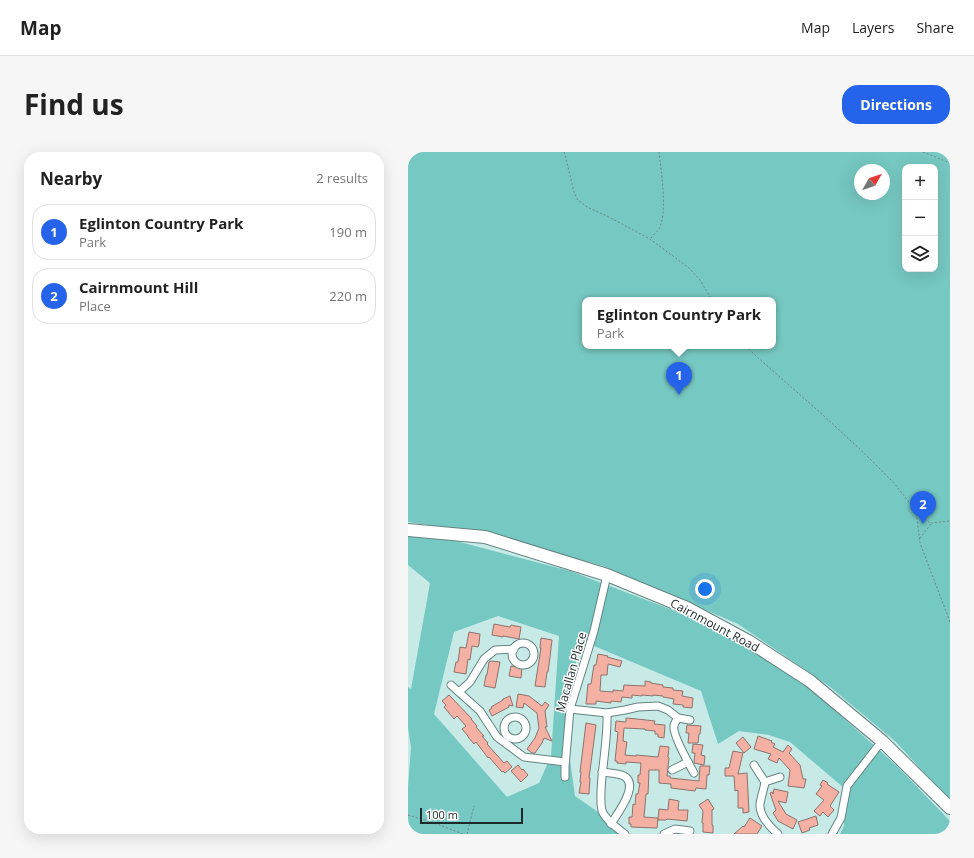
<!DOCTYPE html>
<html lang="en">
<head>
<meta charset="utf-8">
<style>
  :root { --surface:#fff; --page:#f6f6f6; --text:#222; --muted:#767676; --line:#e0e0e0; --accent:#2563eb }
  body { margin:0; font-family:"Open Sans",sans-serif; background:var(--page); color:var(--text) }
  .controls { position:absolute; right:12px; top:12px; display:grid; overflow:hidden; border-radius:8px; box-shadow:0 4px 16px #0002 }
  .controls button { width:36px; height:36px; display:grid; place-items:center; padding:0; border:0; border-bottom:1px solid var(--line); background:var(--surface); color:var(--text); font:20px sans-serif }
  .compass { position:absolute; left:446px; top:12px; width:36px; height:36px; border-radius:50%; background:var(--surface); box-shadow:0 4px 16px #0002; rotate:50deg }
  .scale { position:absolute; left:12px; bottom:10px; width:103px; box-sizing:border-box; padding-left:4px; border:2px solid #1d2a29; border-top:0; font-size:11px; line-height:14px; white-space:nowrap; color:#1d2a29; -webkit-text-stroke:3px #fff; paint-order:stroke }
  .you { position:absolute; left:297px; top:437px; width:14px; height:14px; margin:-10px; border:3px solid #fff; border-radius:50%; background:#1a73e8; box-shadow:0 0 0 6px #1a73e833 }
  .badge { display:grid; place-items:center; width:26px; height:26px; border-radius:50%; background:var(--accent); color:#fff; font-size:13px; font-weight:700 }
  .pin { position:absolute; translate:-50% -33px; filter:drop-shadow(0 1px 2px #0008) }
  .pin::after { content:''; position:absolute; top:21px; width:14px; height:12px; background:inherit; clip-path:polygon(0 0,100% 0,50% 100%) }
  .popup { position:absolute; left:174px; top:145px; width:194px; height:52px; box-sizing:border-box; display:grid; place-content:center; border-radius:8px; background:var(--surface); filter:drop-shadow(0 1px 3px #0005); font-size:13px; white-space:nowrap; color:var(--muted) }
  .popup b { font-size:15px; color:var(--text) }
  .popup::after { content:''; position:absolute; left:50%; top:100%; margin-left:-8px; border:8px solid transparent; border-top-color:var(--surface) }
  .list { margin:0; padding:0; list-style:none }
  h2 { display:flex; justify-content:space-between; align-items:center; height:52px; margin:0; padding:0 16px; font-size:17px }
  h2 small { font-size:13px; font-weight:400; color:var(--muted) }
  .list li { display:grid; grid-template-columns:26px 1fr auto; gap:12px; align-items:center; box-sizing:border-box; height:56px; margin:0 8px 8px; padding:0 8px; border:1px solid var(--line); border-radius:16px }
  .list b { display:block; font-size:15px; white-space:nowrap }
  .list p { margin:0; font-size:13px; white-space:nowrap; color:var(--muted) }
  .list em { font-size:13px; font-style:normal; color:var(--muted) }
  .icon { flex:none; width:22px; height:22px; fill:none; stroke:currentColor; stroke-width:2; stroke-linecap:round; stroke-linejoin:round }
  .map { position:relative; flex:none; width:542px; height:682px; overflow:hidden; border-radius:16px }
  header { display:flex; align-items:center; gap:24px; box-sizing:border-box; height:56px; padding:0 20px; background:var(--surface); border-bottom:1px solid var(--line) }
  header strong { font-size:19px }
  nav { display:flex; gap:22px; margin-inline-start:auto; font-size:14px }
  .intro { display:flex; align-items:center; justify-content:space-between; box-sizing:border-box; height:96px; padding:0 24px }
  h1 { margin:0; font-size:28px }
  .button { padding:10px 18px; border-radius:16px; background:var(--accent); color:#fff; font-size:14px; font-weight:700 }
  main { display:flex; gap:24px; padding:0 24px }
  aside { flex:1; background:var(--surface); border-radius:16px; box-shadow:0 4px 16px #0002 }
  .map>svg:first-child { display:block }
  .green { fill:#76c8c2; fill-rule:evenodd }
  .building { fill:#f4b1a3; stroke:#8e726c }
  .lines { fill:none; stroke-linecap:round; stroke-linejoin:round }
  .minor-casing { stroke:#648482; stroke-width:9 }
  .primary-casing { stroke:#648482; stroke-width:14 }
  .path { stroke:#708886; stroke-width:1; stroke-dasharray:2 2; stroke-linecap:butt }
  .minor { stroke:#fff; stroke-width:7 }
  .primary { stroke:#fff; stroke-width:12 }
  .labels { text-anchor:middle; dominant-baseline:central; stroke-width:3; stroke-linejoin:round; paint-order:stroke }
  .street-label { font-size:12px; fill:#1d2a29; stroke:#fff }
</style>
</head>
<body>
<header>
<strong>Map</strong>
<nav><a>Map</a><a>Layers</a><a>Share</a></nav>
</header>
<div class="intro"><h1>Find us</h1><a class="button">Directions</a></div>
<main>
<aside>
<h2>Nearby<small>2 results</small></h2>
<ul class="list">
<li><span class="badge">1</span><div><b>Eglinton Country Park</b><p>Park</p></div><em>190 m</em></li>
<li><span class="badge">2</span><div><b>Cairnmount Hill</b><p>Place</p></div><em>220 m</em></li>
</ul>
</aside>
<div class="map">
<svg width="542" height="682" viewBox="0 0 542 682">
  <rect width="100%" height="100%" fill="#c7eae7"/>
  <g class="green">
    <path d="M0,0H542V649L488,590L421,534L330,472L195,414L106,390L52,378L0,370ZM497,15H527V117H497ZM452,18H476V42H452ZM177,148H365V194H177Z"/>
    <path d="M0,383L33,385L162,419L296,470L396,531L489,614L542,669V682H432L436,674V636L382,590L361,583L331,579L310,592L293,539L172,488L157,572L167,644L213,676L217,682H0V635L3,595L0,576V535L3,537L22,431L0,413ZM90,464L151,484L143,604L131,631L99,645L26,562L46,480Z"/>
  </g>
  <g class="building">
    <polygon points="86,472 102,475 103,473 113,475 111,487 95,484 95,485 84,483"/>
    <polygon points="61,480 72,482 71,492 70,495 64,494 62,508 60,507 58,522 46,520 48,510 50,510 52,495 58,496"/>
    <polygon points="133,486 144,488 142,505 140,520 139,520 137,535 127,534 133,496 132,496"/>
    <polygon points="190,502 200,504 199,505 214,509 212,515 200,512 199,523 193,523 192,539 205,540 205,538 215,539 216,533 237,534 237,529 243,530 243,531 255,533 255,535 265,536 265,538 275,539 274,544 285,546 284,556 275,555 275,553 265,552 266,547 255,545 255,544 245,543 245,544 234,543 234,544 224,543 224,546 214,545 213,550 203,549 203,551 188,549 188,552 178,552 180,532 183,532 186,513 188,513"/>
    <polygon points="83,509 92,510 87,536 76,534 78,523 79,523 81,510"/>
    <polygon points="103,514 114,516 113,526 101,524"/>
    <polygon points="110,542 121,544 134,554 137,550 141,553 137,559 139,575 137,575 144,589 136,586 134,591 127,601 124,601 119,597 127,586 131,576 129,561 116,551 115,556 108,555"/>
    <polygon points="41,543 64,567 63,567 69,574 68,575 76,584 74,584 80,591 79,592 96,611 99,609 104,615 97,621 95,619 94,620 81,605 80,606 68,590 66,592 60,585 60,584 54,577 58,574 49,564 46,567 36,555 38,553 34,549"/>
    <polygon points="102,544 105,554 101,553 101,555 84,564 81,558 84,556 83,555 95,548 95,547"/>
    <polygon points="218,566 229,567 247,569 246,572 257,573 256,586 250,585 250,582 247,582 247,579 237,578 237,577 216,576 215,589 219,590 217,603 228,604 228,603 250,605 252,594 261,595 260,605 261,606 259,624 262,624 262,626 291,629 292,614 302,614 301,623 299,623 298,637 288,636 287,639 263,636 263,632 251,631 251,618 241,618 240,642 238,642 236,665 250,666 249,676 223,675 223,672 221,672 221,665 224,665 225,652 227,653 228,642 230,642 232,631 230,631 230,623 232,623 233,611 218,610 218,612 209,611 209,609 207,609 210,580 207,579 208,569 218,570"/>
    <polygon points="178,571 188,573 181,626 182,626 181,642 171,641 173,630 172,630 173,620 172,620"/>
    <polygon points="279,573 293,574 292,582 291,582 290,591 280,591 281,581 278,581"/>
    <polygon points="350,584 364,589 363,590 367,592 365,595 375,600 380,593 384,597 381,601 392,613 395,627 398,627 396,636 380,634 382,618 371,606 369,611 360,607 363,602 346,597"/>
    <polygon points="335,585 343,595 336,601 328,591"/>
    <polygon points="285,592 295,593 293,603 297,604 296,613 286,611 286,610 287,601 284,601"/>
    <polygon points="325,599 335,601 330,622 339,621 341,660 335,661 335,656 330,656 330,638 327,639 326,624 317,624 317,616 321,616"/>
    <polygon points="110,613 114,618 115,617 120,623 113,630 103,619"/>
    <polygon points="415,628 420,631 419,632 431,640 422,654 426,658 420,665 415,660 412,664 406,659 416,648 408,642 414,634 412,633"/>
    <polygon points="366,637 380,640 378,651 370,649 378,662 389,668 385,677 370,669 365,661 368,658 362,641 364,640 365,642"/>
    <polygon points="261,647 271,649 270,658 280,658 279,669 259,667 258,668 250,668 251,657 260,658"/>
    <polygon points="300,647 306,657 304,658 304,673 305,673 305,681 295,680 295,671 294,671 295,659 291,653"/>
    <polygon points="408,664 410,673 401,676 402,678 394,681 390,670"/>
    <polygon points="342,666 354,674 349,682 326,682 335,674 336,675"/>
  </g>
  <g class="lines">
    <g class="minor-casing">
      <g id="minor">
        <circle cx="115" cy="502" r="11"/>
        <polyline points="43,533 72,559 89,585 116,605 157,610"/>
        <polyline points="51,540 62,530 76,507 87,498 106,497"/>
        <polyline points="162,557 199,561 217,558 230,555 250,554 260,558 270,566 282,568"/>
        <path d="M199,561C200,587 194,613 193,639C193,646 192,655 195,661C200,670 209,676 217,682"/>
        <circle cx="107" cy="576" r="11"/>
        <path d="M270,566C269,568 266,571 266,574C264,582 281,612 286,621"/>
        <polyline points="346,613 357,630"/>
        <polyline points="264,618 280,610"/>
        <path d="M194,620C201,621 210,621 216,624C232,633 209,662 203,672"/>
        <polyline points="157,625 157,615 162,557 186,479 199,423"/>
        <polyline points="256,682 267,677 282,679"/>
        <path d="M370,682C362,675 351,664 352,652C353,645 356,637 357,630L372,625"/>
        <polyline points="424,682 433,666 439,634 474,589"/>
      </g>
    </g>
    <g class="primary-casing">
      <polyline id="primary" points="0,378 77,385 199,423 279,456 342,490 402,529 474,589 542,656"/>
    </g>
    <g class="path">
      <polyline points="156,0 158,7 166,40 169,47 179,55 201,65 242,87 281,116 292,128 304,148"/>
      <polyline points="515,0 542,11"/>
      <path d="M243,86C245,83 249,80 251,77C260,61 253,18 251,0"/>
      <polyline points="338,194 348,204 415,263 457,302 486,331 508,359 512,391 542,470"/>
      <polyline points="508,359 523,372 512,386"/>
      <polyline points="523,371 542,369"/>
      <polyline points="0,663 26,671 55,682"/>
      <polyline points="59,682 66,654"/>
    </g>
    <use href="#minor" class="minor"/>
    <use href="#primary" class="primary"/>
  </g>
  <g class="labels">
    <g class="street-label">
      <text transform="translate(307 473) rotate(28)">Cairnmount Road</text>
      <text transform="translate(163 520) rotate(-74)">Macallan Place</text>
    </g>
  </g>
</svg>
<div class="controls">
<button>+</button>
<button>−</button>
<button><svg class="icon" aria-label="layers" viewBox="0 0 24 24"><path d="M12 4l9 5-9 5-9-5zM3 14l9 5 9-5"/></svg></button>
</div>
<svg class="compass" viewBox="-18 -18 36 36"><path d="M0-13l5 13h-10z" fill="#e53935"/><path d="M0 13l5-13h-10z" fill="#767676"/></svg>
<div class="scale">100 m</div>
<div class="you"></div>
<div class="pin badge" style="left:271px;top:243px">1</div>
<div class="popup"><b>Eglinton Country Park</b>Park</div>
<div class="pin badge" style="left:515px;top:372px">2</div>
</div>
</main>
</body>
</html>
